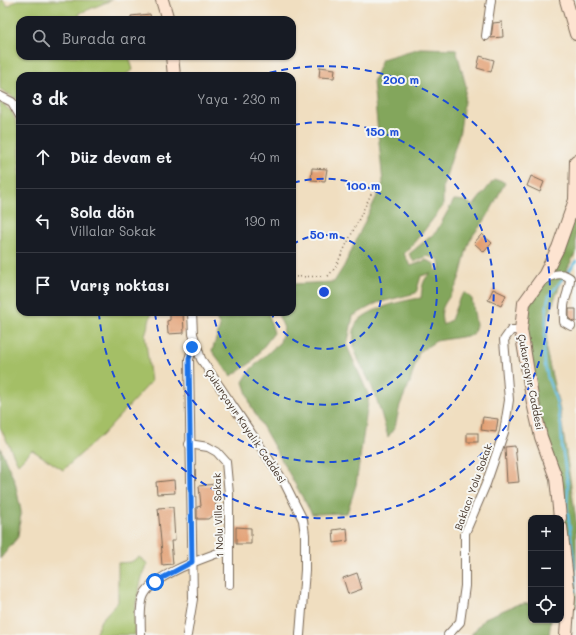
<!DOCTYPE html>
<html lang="tr">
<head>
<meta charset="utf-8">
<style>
  :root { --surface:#171b24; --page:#242831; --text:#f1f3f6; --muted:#9ea1a6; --line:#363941 }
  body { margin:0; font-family:Mali,sans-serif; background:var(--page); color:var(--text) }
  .controls { position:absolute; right:12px; bottom:12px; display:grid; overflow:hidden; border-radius:8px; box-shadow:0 1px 3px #0004 }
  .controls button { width:36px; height:36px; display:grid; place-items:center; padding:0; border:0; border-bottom:1px solid var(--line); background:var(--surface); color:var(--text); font:20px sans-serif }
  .stop { position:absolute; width:12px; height:12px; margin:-9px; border:3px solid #1a73e8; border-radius:50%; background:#fff }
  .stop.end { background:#1a73e8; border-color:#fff; box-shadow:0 1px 4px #0008 }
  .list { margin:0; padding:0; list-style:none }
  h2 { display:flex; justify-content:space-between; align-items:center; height:52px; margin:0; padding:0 16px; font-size:17px }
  h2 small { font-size:13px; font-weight:400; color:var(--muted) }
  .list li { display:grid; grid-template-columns:26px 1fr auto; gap:12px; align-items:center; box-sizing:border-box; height:64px; padding:0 16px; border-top:1px solid var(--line) }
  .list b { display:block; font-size:15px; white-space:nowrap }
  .list p { margin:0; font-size:13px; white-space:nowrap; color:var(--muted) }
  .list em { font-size:13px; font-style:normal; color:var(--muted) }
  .icon { flex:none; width:22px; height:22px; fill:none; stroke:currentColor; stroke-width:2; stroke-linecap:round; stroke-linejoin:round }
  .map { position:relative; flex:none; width:576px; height:635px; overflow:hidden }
  .search { position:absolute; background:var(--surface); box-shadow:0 1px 3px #0004; left:16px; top:16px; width:280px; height:44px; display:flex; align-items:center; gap:10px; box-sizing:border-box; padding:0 14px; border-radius:12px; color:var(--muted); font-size:15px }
  .panel { position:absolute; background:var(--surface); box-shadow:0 1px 3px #0004; left:16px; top:72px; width:280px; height:244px; border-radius:12px }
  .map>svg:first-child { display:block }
  .green { fill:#a4bf66; stroke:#707442 }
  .forest { fill:#83a65b; stroke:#5f683c }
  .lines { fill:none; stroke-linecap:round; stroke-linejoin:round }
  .stream { stroke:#65bde2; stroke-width:2.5 }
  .building { fill:#e29d6f }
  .street-casing { stroke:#7a6957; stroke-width:10 }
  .secondary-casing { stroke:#7a6957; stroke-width:14 }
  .path { stroke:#7a6957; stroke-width:1.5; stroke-dasharray:1 3; stroke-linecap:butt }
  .street { stroke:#fff; stroke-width:8 }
  .secondary { stroke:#fde4d1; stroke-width:12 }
  .route { stroke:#1a73e8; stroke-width:5 }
  .ring { fill:none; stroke:#1d4ed8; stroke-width:2; stroke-dasharray:7 5 }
  .labels { text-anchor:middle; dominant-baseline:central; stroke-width:4; stroke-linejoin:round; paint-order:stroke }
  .street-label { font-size:10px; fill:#3b2a1e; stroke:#f6f6f2 }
  .centre { fill:#1d4ed8; stroke:#f6f6f2; stroke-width:2 }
  .ring-label { font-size:12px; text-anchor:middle; font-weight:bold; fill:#1d4ed8; stroke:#f6f6f2; stroke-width:4; stroke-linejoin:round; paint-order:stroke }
</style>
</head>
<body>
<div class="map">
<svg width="576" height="635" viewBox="0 0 576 635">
  <rect width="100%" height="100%" fill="#f6f6f2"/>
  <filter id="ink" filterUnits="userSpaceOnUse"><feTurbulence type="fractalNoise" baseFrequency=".025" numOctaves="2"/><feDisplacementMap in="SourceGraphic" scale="8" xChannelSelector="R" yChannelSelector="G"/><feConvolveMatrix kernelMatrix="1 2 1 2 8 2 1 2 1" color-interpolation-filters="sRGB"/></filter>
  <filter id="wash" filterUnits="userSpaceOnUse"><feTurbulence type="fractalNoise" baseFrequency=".012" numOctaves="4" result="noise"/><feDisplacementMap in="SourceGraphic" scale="16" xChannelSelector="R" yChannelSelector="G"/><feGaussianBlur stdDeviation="0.9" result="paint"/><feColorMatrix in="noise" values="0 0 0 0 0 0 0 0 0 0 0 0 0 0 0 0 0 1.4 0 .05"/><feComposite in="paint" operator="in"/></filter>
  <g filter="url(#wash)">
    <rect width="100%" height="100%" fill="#f0dec0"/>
    <g class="green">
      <polygon points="0,0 3,0 8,6 17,0 112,0 80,13 78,20 20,20 20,56 129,56 133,70 123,76 20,76 20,101 0,89"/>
      <polygon points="0,102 12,112 20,131 20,312 152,312 145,335 151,382 101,436 63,470 32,450 18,464 0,427"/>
      <polygon points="139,557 148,564 142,577 135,607 135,635 95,635 101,620 118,602 118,563 131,562"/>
    </g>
    <g class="forest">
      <path d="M420,48L456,49L466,86L460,131L443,186V206L423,232L404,254L411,266L426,260L435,264L436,271L440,270L439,259L427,256L414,262L409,254L436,232L454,200L466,201L473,206L494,180H500L505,183C499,193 494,205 488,215C483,225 473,232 469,243C464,256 463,271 457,284C450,300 437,305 443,325L451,320L459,299L465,292L472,299L476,325L473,335L436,341L419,352L410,382L400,405L395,427L388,437C383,420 379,404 372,387C367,375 359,363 355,351C353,345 353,329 356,324C365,309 405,300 421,298C422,289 422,279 431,273L421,276L416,293L377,303L353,316L347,346L369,396L356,485L347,513L312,514L251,406L243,382L251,369L280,342L284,328L277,312H292V284L334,282L344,266L383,183L373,82L382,59Z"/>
      <polygon points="576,209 576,252 563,277 547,320 546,350 560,411 576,520 576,608 571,608 571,587 560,483 538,412 524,327 526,311"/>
      <polygon points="214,312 268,312 274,333 251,363 231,376 212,351 220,327"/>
      <polygon points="0,447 15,482 21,511 18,537 0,559"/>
      <polygon points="531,603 531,620 551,620 549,635 471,635 485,618 516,605"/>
    </g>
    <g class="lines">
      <g class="stream">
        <polyline points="567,274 576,261"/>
        <polyline points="564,277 549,296 547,304 544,352 545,365 548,379 556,400 561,426 562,447 568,486 567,505 573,555 575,582 574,592"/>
      </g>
    </g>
    <g id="blocks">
      <g class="building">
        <polygon points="150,14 151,20 131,20 131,16"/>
        <polygon points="502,22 503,37 491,38 493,23"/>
        <polygon points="480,56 494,60 491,72 477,68"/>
        <polygon points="320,67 335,69 334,78 319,77"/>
        <polygon points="312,168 327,169 325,181 311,180"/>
        <polygon points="531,176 544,182 540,192 527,186"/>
        <polygon points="482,234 492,243 484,252 474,243"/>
        <polygon points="493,289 506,295 501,306 488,300"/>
        <polygon points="569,309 576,309 576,322 569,319"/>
        <polygon points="170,312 183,312 184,333 168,334 167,321 170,320"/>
        <polygon points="483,417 498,419 496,432 481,430"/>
        <rect x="467" y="433" width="11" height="9"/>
        <polygon points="515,446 519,482 507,483 505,447"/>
        <polygon points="174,480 175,493 157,494 156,482"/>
        <polygon points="215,484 216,513 208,519 197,519 197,507 201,506 199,486"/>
        <polygon points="173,507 175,541 171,541 173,564 162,565 161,553 162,553 158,508"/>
        <polygon points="236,527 251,528 251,544 236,544"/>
        <polygon points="347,528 348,541 334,543 333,530"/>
        <polygon points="357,573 362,589 348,594 343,578"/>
      </g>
    </g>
  </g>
  <g filter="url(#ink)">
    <use href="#blocks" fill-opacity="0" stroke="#7a6957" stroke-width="1"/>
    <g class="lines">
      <g class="street-casing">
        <g id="street">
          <polyline points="486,36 491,0"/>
          <polyline points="0,96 12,102 20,116"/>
          <path d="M541,282C551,276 560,270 570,278C570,288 567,292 565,301C563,308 564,315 564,322L571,326"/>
          <polyline points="192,312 193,334 201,359 283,480 303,520 305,535 305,570 300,635"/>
          <polyline points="189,444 208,447 217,452 226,462 229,494 229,585"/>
          <path d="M141,635C141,624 139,605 144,595C154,574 207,557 229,549"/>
          <polyline points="187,635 193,599 189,359 193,347 197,347"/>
          <polyline points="448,635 460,622 465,586 465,533 486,484 504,432 509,400 504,340 511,330 521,330"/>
        </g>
      </g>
      <g class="secondary-casing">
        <g id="secondary">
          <polyline points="162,0 168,20"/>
          <polyline points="566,0 576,34"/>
          <polyline points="172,56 174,76"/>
          <polyline points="560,518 556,478 541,437 533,403 521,330 524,303 545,274 558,248 575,200 576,161"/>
          <polyline points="561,527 569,597 566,635"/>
        </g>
      </g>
      <polyline class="path" points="292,277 328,276 335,268 376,184"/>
      <use href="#street" class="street"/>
      <use href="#secondary" class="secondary"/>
    </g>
  </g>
  <g class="lines" filter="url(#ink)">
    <polyline class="route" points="155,582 192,562 189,359 192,347"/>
  </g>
  <g class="ring">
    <path d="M292 245A57 57 0 1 1 271 312"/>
    <path d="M293 183A113 113 0 1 1 213 313"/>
    <path d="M293 125A170 170 0 1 1 155 313"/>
    <path d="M258 76A226 226 0 1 1 99 314"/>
  </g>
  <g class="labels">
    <g class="street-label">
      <text transform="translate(531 382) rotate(79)">Çukurçayır Caddesi</text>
      <text transform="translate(246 426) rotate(56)">Çukurçayır Kayalık Caddesi</text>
      <text transform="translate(473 487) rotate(-70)">Baklacı Yolu Sokak</text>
      <text transform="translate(218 515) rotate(-92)">1 Nolu Villa Sokak</text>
    </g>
  </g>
  <circle cx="324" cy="292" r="6" class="centre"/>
  <g class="ring-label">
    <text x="401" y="84">200 m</text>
    <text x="382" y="136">150 m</text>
    <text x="363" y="190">100 m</text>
    <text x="324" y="239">50 m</text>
  </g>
</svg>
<div class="controls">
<button>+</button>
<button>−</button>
<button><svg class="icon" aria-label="locate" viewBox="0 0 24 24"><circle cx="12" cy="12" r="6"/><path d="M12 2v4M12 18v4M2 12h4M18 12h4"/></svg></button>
</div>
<div class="stop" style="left:155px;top:582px"></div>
<div class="stop end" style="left:192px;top:347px"></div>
<div class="search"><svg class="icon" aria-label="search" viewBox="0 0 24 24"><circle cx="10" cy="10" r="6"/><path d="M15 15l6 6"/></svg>Burada ara</div>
<section class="panel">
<h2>3 dk<small>Yaya · 230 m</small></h2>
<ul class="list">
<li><svg class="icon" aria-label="ahead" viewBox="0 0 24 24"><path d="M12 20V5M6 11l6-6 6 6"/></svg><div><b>Düz devam et</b></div><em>40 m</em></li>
<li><svg class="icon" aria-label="left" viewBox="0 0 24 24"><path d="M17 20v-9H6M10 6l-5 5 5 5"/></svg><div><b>Sola dön</b><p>Villalar Sokak</p></div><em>190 m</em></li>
<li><svg class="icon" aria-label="arrive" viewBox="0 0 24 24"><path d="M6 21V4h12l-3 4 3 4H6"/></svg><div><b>Varış noktası</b></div></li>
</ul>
</section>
</div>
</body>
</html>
